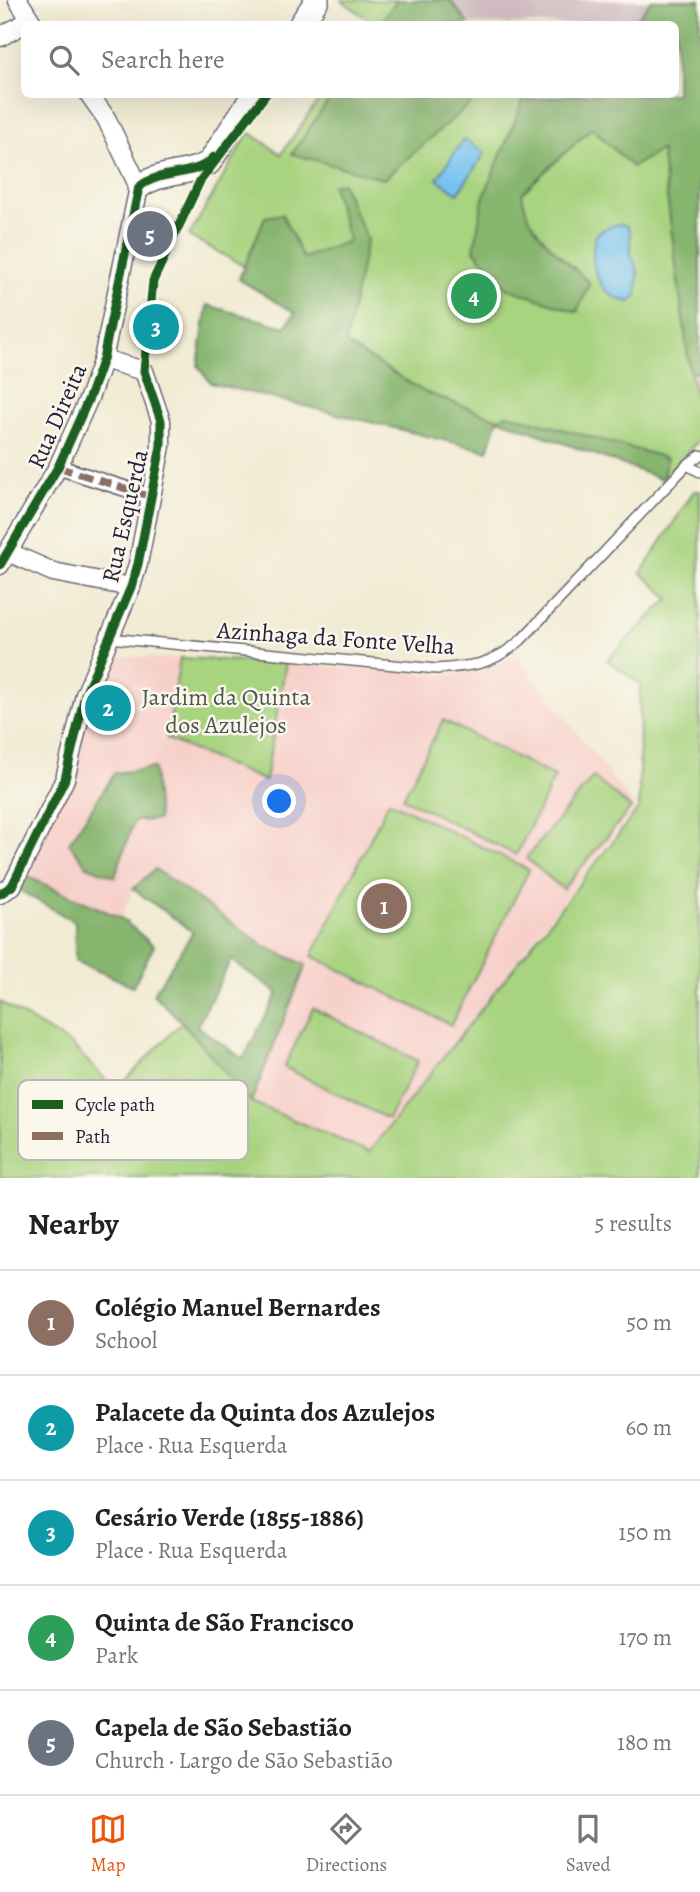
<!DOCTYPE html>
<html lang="en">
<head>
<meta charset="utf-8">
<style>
  :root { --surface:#fff; --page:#f6f6f6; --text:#222; --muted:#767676; --line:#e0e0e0; --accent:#ea580c }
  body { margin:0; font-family:Alegreya,serif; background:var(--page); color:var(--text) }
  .you { position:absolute; left:280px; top:802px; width:24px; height:24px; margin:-18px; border:5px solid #fff; border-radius:50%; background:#1a73e8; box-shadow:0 0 0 10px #1a73e833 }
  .badge { display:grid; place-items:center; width:46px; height:46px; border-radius:50%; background:var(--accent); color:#fff; font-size:23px; font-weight:700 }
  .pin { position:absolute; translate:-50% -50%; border:4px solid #fff; box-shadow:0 2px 7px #0006 }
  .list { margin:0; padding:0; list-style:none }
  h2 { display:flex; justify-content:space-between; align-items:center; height:91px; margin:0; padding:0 28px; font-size:30px }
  h2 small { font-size:23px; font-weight:400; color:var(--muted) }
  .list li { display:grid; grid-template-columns:46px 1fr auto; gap:21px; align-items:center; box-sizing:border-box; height:105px; padding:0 28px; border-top:2px solid var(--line) }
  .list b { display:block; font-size:26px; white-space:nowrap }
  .list p { margin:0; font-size:23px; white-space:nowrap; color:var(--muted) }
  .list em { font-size:23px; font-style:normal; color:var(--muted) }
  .icon { flex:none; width:38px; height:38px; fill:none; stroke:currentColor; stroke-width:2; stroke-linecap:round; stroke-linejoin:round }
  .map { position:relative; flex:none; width:700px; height:1178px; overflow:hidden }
  .search { position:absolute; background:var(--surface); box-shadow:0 7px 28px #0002; left:21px; right:21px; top:21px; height:77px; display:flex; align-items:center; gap:18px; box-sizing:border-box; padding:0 24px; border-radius:10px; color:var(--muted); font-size:26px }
  .sheet { height:616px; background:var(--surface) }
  nav { display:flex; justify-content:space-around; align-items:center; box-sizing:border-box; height:98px; border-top:2px solid var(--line); background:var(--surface); font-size:19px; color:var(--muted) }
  nav a { display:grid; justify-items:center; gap:4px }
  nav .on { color:var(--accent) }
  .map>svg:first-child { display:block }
  .built { fill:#f7d0ca }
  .industrial { fill:#d2bec2 }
  .green { fill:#a8d37f; stroke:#657a5d; stroke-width:2 }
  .forest { fill:#86b56e; stroke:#546c54; stroke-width:2; fill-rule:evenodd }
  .water { fill:#74c1ee; stroke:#4b7294; stroke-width:2 }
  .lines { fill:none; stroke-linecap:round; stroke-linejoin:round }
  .service-casing { stroke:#6a6870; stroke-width:12 }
  .pedestrian-casing { stroke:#6a6870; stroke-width:18 }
  .minor-casing { stroke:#6a6870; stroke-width:21 }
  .tertiary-casing { stroke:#6a6870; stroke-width:26 }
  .service { stroke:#fff; stroke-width:9 }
  .pedestrian { stroke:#fff; stroke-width:14 }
  .minor { stroke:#fff; stroke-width:18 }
  .tertiary { stroke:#fff; stroke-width:23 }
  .quiet { stroke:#8d6e63; stroke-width:7; stroke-dasharray:14 7; stroke-linecap:butt }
  .cycleway-casing { stroke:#fbf7ec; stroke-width:13 }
  .cycleway { stroke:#1b5e20; stroke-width:9 }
  .labels { text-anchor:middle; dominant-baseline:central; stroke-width:5; stroke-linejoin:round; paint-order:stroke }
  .street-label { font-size:24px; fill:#22223b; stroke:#fbf7ec }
  .park-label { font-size:24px; fill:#4a574f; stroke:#fbf7ec }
  .key { fill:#fbf7ec; stroke:#bab7b7; stroke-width:2 }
  .key-label { font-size:19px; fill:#22223b }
</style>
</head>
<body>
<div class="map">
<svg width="700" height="1178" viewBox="0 0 700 1178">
  <rect width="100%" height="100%" fill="#fbf7ec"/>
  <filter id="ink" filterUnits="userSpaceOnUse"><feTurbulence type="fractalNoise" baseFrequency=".0143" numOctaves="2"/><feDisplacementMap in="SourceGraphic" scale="14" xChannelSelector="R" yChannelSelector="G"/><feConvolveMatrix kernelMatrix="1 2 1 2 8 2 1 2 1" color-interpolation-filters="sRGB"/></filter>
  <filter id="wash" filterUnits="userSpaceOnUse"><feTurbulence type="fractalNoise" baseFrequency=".00686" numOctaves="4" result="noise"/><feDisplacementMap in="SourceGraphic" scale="28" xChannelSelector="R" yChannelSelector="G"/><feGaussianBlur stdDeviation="1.57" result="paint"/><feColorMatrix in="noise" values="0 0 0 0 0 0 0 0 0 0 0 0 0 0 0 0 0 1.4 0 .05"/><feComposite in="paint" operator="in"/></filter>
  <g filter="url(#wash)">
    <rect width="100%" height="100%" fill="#f1ebd3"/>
    <polygon class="built" points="109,656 286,663 438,675 482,671 517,656 635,807 369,1152 251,1102 305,965 267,947 155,869 133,889 121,918 28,877 43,841 90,689"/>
    <polygon class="industrial" points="451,0 700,0 700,418 690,372 676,94 676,24 468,24"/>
    <g class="green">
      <polygon points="341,0 451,0 468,24 371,24 372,22"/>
      <polygon points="519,94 523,101 580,94 654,95 690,372 700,418 700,439 662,479 425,392 239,279 244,266 189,236 249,132 281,154 322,95"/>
      <polygon points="694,491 700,491 700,1178 0,1178 0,1002 72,1045 116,1090 182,1022 251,1102 369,1152 639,808 640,684 607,660 669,598 641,573"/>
      <polygon points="180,658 286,663 265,781 167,739"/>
      <polygon points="443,720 555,777 516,855 403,798"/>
      <polygon points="593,777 631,808 563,889 526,858"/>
      <polygon points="389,801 529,870 451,1025 312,956"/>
      <polygon points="313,1008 418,1061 388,1119 284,1067"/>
    </g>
    <g class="forest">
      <polygon points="397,0 450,0 468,24 380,24"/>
      <path d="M651,0H700V372H690L661,150L632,167L592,128L522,193C526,232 563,257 590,283L577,312L506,288L474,250L483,198L523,101L580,94H676V24H633Z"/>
      <polygon points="332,95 332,94 480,95 384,179 292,154"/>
      <polygon points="342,183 367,239 345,344 425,392 498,419 508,414 667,458 662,479 498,419 488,451 211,383 198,366 207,305 285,327 295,313 239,279 265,217 282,214 303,258 349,241 332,185"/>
      <polygon points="154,768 158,820 134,821 115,877 87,866 69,843 115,773"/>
      <path d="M155,869L266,947L306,965L251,1102L182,1022L153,994L193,932L133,889ZM231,960L278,993L243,1059L197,1026Z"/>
      <polygon points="28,877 121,918 154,946 133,986 75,961 75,922 19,890"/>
    </g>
    <g class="water">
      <polygon points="464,139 485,153 458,193 437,179"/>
      <path d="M619,224L627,226L630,232L631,255L638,271L637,295L631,302C603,298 592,276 593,249C594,244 594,237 598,233C603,228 612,226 619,224Z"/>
    </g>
  </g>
  <g filter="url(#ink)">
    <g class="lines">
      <g class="service-casing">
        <g id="service">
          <polyline points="687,465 700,472"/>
          <path d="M109,638L437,669C474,666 492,665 521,640L687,465L700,455"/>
        </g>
      </g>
      <g class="pedestrian-casing">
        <polyline id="pedestrian" points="58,467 151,497"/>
      </g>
      <g class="minor-casing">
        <g id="minor">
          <polyline points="18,0 33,24"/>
          <polyline points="0,37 29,21"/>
          <polyline points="8,552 53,572 131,587"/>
          <polyline points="0,565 58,467 89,398 103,359 139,187 106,118 89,94"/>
          <polyline points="0,894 12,886 65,779 85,695 131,587 138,564 161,446 161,421 144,371 103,359"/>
        </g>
      </g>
      <g class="tertiary-casing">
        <g id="tertiary">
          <polyline points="301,24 317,0"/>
          <path d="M139,187C161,170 187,176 209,163L254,94"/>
        </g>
      </g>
      <use href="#service" class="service"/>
      <use href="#pedestrian" class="pedestrian"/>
      <use href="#minor" class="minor"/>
      <use href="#tertiary" class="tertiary"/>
      <polyline class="quiet" points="58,467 151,497"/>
      <g class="cycleway-casing">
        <g id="cycleway">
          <path d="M0,565L58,467L89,398L103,359L139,187C163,168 196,178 214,157"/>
          <polyline points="0,894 12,886 65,779 85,695 131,587 138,564 161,446 161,421 144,371 153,281 200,181 266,94"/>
        </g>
      </g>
      <use href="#cycleway" class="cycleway"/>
    </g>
  </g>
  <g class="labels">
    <g class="street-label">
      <text transform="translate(57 416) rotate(-66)">Rua Direita</text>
      <text transform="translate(125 516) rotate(-77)">Rua Esquerda</text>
      <text transform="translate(336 638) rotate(4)">Azinhaga da Fonte Velha</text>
    </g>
    <g class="park-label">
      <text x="226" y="697">Jardim da Quinta<tspan x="226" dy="28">dos Azulejos</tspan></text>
    </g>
  </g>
  <rect x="18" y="1080" width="230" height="80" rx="10" class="key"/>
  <rect x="32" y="1100" width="31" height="9" fill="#1b5e20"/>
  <rect x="32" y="1132" width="31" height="8" fill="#8d6e63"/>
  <g class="key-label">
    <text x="75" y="1111">Cycle path</text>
    <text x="75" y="1143">Path</text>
  </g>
</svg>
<div class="you"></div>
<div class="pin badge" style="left:384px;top:906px;background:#8d6e63">1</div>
<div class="pin badge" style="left:108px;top:708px;background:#0f9aa8">2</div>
<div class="pin badge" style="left:156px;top:327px;background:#0f9aa8">3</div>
<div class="pin badge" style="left:474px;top:296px;background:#2e9e5b">4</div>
<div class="pin badge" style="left:150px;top:234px;background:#6b7280">5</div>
<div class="search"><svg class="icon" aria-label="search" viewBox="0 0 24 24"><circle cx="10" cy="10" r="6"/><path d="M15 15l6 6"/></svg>Search here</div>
</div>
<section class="sheet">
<h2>Nearby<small>5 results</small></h2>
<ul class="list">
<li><span class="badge" style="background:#8d6e63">1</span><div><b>Colégio Manuel Bernardes</b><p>School</p></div><em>50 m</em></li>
<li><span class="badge" style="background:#0f9aa8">2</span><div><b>Palacete da Quinta dos Azulejos</b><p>Place · Rua Esquerda</p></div><em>60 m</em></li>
<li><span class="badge" style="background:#0f9aa8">3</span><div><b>Cesário Verde (1855-1886)</b><p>Place · Rua Esquerda</p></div><em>150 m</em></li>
<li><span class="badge" style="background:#2e9e5b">4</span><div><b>Quinta de São Francisco</b><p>Park</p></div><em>170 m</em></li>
<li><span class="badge" style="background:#6b7280">5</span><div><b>Capela de São Sebastião</b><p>Church · Largo de São Sebastião</p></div><em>180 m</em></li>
</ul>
</section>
<nav>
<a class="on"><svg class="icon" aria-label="map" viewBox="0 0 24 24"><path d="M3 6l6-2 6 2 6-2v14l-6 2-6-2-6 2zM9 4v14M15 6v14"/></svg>Map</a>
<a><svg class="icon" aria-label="directions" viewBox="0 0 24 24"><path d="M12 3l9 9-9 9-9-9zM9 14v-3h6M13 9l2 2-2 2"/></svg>Directions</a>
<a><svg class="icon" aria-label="saved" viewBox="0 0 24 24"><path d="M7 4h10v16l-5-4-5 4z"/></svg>Saved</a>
</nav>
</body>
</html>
